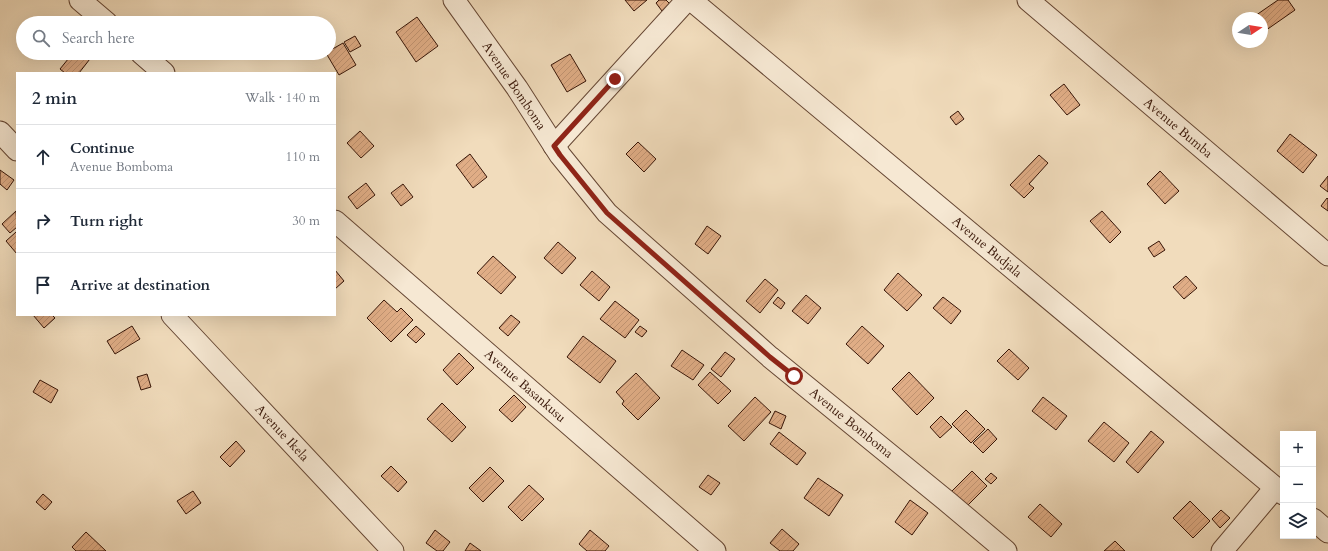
<!DOCTYPE html>
<html lang="en">
<head>
<meta charset="utf-8">
<style>
  :root { --surface:#fff; --page:#f6f6f7; --text:#1f2937; --muted:#747a83; --line:#e0e1e3 }
  body { margin:0; font-family:Cardo,serif; background:var(--page); color:var(--text) }
  .controls { position:absolute; right:12px; bottom:12px; display:grid; overflow:hidden; border-radius:0px; box-shadow:0 4px 16px #0002 }
  .controls button { width:36px; height:36px; display:grid; place-items:center; padding:0; border:0; border-bottom:1px solid var(--line); background:var(--surface); color:var(--text); font:20px sans-serif }
  .compass { position:absolute; left:1232px; top:12px; width:36px; height:36px; border-radius:50%; background:var(--surface); box-shadow:0 4px 16px #0002; rotate:78deg }
  .stop { position:absolute; width:12px; height:12px; margin:-9px; border:3px solid #8f2418; border-radius:50%; background:#fff }
  .stop.end { background:#8f2418; border-color:#fff; box-shadow:0 1px 4px #0008 }
  .list { margin:0; padding:0; list-style:none }
  h2 { display:flex; justify-content:space-between; align-items:center; height:52px; margin:0; padding:0 16px; font-size:17px }
  h2 small { font-size:13px; font-weight:400; color:var(--muted) }
  .list li { display:grid; grid-template-columns:26px 1fr auto; gap:12px; align-items:center; box-sizing:border-box; height:64px; padding:0 16px; border-top:1px solid var(--line) }
  .list b { display:block; font-size:15px; white-space:nowrap }
  .list p { margin:0; font-size:13px; white-space:nowrap; color:var(--muted) }
  .list em { font-size:13px; font-style:normal; color:var(--muted) }
  .icon { flex:none; width:22px; height:22px; fill:none; stroke:currentColor; stroke-width:2; stroke-linecap:round; stroke-linejoin:round }
  .map { position:relative; flex:none; width:1328px; height:551px; overflow:hidden }
  .search { position:absolute; background:var(--surface); box-shadow:0 4px 16px #0002; left:16px; top:16px; width:320px; height:44px; display:flex; align-items:center; gap:10px; box-sizing:border-box; padding:0 14px; border-radius:22px; color:var(--muted); font-size:15px }
  .panel { position:absolute; background:var(--surface); box-shadow:0 4px 16px #0002; left:16px; top:72px; width:320px; height:244px; border-radius:0px }
  .map>svg:first-child { display:block }
  .building { fill:url(#building-hatch); stroke:#371507 }
  .lines { fill:none; stroke-linecap:round; stroke-linejoin:round }
  .street-casing { stroke:#664734; stroke-width:23 }
  .street { stroke:#f6e8d3; stroke-width:21 }
  .route { stroke:#8f2418; stroke-width:5 }
  .labels { text-anchor:middle; dominant-baseline:central; stroke-width:3; stroke-linejoin:round; paint-order:stroke }
  .street-label { font-size:13px; fill:#371507; stroke:#f6e8d3 }
</style>
</head>
<body>
<div class="map">
<svg width="1328" height="551" viewBox="0 0 1328 551">
  <defs>
    <pattern id="building-hatch" width="6" height="6" patternUnits="userSpaceOnUse"><rect width="6" height="6" fill="#e0ad86"/><path d="M-1 1l2-2M0 6l6-6M5 7l2-2" fill="none" stroke="#c19472"/></pattern>
  </defs>
  <rect width="100%" height="100%" fill="#f1dcbc"/>
  <filter id="stains"><feTurbulence type="fractalNoise" baseFrequency=".005" numOctaves="4"/><feColorMatrix values="0 0 0 0 .2 0 0 0 0 .09 0 0 0 0 .02 0 0 0 .5 -.17"/></filter>
  <radialGradient id="worn" r=".72"><stop offset=".6" stop-color="#630" stop-opacity="0"/><stop offset="1" stop-color="#630" stop-opacity=".3"/></radialGradient>
  <g class="building">
    <polygon points="625,0 647,0 634,11"/>
    <polygon points="659,0 666,0 670,4 662,11 656,3"/>
    <polygon points="1278,0 1288,0 1295,10 1262,33 1262,18 1252,18"/>
    <polygon points="417,17 438,46 416,62 396,32"/>
    <polygon points="355,36 361,46 350,52 344,42"/>
    <polygon points="343,43 356,65 339,75 326,53 329,53 329,51"/>
    <polygon points="73,53 91,53 93,55 79,73 65,73 60,69"/>
    <polygon points="570,54 586,81 567,92 551,65"/>
    <polygon points="1064,84 1080,105 1067,115 1050,95"/>
    <polygon points="958,111 964,119 956,125 950,117"/>
    <polygon points="360,131 374,146 361,158 347,143"/>
    <polygon points="1290,134 1317,155 1303,173 1277,151"/>
    <polygon points="638,142 656,159 644,172 626,154"/>
    <polygon points="470,154 487,177 473,188 456,165"/>
    <polygon points="1039,155 1048,163 1029,184 1034,188 1024,198 1010,185"/>
    <polygon points="0,170 14,180 7,190 0,184"/>
    <polygon points="1160,171 1179,191 1165,204 1147,184"/>
    <polygon points="1328,176 1328,192 1320,186"/>
    <polygon points="366,183 375,195 357,209 348,197"/>
    <polygon points="403,184 413,197 401,206 391,193"/>
    <polygon points="1327,198 1328,199 1328,211 1321,206"/>
    <polygon points="16,211 17,227 10,233 2,224"/>
    <polygon points="1102,211 1121,232 1110,243 1090,221"/>
    <polygon points="707,226 721,236 708,254 695,244"/>
    <polygon points="16,232 17,234 17,254 6,241"/>
    <polygon points="1159,241 1165,250 1154,257 1148,248"/>
    <polygon points="558,242 576,258 562,274 544,258"/>
    <polygon points="493,256 516,277 501,294 477,273"/>
    <polygon points="335,270 344,281 335,289"/>
    <polygon points="592,271 610,287 599,301 580,285"/>
    <polygon points="898,273 922,295 907,311 884,290"/>
    <polygon points="1186,276 1197,288 1184,299 1173,287"/>
    <polygon points="765,279 778,290 760,313 746,301"/>
    <polygon points="806,295 821,308 808,324 792,311"/>
    <polygon points="778,297 785,303 781,309 773,303"/>
    <polygon points="943,297 961,311 951,324 933,308"/>
    <polygon points="384,300 397,312 401,308 413,320 391,342 367,318"/>
    <polygon points="615,301 639,320 625,338 600,319"/>
    <polygon points="33,315 52,315 55,318 44,328"/>
    <polygon points="511,315 520,322 508,336 499,328"/>
    <polygon points="132,326 140,339 115,354 107,341"/>
    <polygon points="416,326 425,334 416,343 407,335"/>
    <polygon points="640,326 647,331 642,337 635,332"/>
    <polygon points="862,326 884,346 868,364 846,344"/>
    <polygon points="583,336 616,361 600,383 567,357"/>
    <polygon points="1009,349 1029,368 1018,380 997,361"/>
    <polygon points="682,350 704,365 693,380 671,366"/>
    <polygon points="725,352 735,359 721,377 711,369"/>
    <polygon points="459,353 474,368 457,385 443,370"/>
    <polygon points="710,372 731,391 718,404 698,385"/>
    <polygon points="909,372 934,398 917,415 892,389"/>
    <polygon points="636,373 660,398 638,420 622,404 624,401 616,392"/>
    <polygon points="147,374 151,387 141,390 137,377"/>
    <polygon points="40,380 58,390 51,403 33,392"/>
    <polygon points="514,395 526,407 512,422 499,410"/>
    <polygon points="755,397 771,412 744,441 728,426"/>
    <polygon points="1043,397 1067,416 1056,430 1032,411"/>
    <polygon points="442,403 466,427 452,442 427,419"/>
    <polygon points="966,410 985,429 971,443 952,424"/>
    <polygon points="775,411 786,416 781,429 769,423"/>
    <polygon points="941,416 952,427 940,438 930,427"/>
    <polygon points="1104,422 1129,443 1114,462 1088,441"/>
    <polygon points="988,429 997,439 983,453 973,443"/>
    <polygon points="1151,431 1164,442 1138,473 1126,462"/>
    <polygon points="779,432 806,453 797,465 770,444"/>
    <polygon points="236,441 245,451 230,467 220,457"/>
    <polygon points="391,466 407,482 398,492 381,476"/>
    <polygon points="490,467 504,481 483,502 469,488"/>
    <polygon points="972,471 987,486 966,507 951,492"/>
    <polygon points="991,473 997,478 991,484 985,479"/>
    <polygon points="708,475 720,483 711,495 699,487"/>
    <polygon points="818,478 843,495 829,516 804,498"/>
    <polygon points="529,485 544,499 522,521 508,507"/>
    <polygon points="193,491 201,503 186,514 177,501"/>
    <polygon points="43,494 52,502 45,510 36,502"/>
    <polygon points="910,500 928,513 912,535 895,522"/>
    <polygon points="1190,501 1210,521 1193,538 1173,518"/>
    <polygon points="1040,504 1062,524 1051,537 1028,517"/>
    <polygon points="1221,510 1230,518 1220,528 1212,519"/>
    <polygon points="782,529 799,544 793,551 780,551 770,543"/>
    <polygon points="435,530 450,542 443,551 437,551 426,543"/>
    <polygon points="590,530 609,546 605,551 587,551 579,544"/>
    <polygon points="86,532 106,551 76,551 72,547"/>
    <polygon points="1115,541 1125,551 1104,551"/>
    <polygon points="470,543 481,551 465,551"/>
  </g>
  <g class="lines">
    <g class="street-casing">
      <g id="street">
        <polyline points="80,0 107,23"/>
        <polyline points="454,0 517,88 560,155 607,213 770,357 949,503 1006,551"/>
        <polyline points="691,0 1283,494"/>
        <polyline points="1028,0 1328,255"/>
        <polyline points="141,53 164,73"/>
        <polyline points="0,132 17,150"/>
        <polyline points="554,146 687,0"/>
        <polyline points="335,221 715,551"/>
        <polyline points="172,315 393,551"/>
        <polyline points="1313,519 1328,532"/>
        <polyline points="1222,551 1275,488"/>
      </g>
    </g>
    <use href="#street" class="street"/>
  </g>
  <g class="lines">
    <polyline class="route" points="615,79 554,146 560,155 607,213 770,357 794,376"/>
  </g>
  <g class="labels">
    <g class="street-label">
      <text transform="translate(514 86) rotate(56)">Avenue Bomboma</text>
      <text transform="translate(1178 128) rotate(40)">Avenue Bumba</text>
      <text transform="translate(987 247) rotate(40)">Avenue Budjala</text>
      <text transform="translate(525 386) rotate(41)">Avenue Basankusu</text>
      <text transform="translate(851 423) rotate(39)">Avenue Bomboma</text>
      <text transform="translate(282 433) rotate(47)">Avenue Ikela</text>
    </g>
  </g>
  <rect width="100%" height="100%" filter="url(#stains)"/>
  <rect width="100%" height="100%" fill="url(#worn)"/>
</svg>
<div class="controls">
<button>+</button>
<button>−</button>
<button><svg class="icon" aria-label="layers" viewBox="0 0 24 24"><path d="M12 4l9 5-9 5-9-5zM3 14l9 5 9-5"/></svg></button>
</div>
<svg class="compass" viewBox="-18 -18 36 36"><path d="M0-13l5 13h-10z" fill="#e53935"/><path d="M0 13l5-13h-10z" fill="#747a83"/></svg>
<div class="stop" style="left:794px;top:376px"></div>
<div class="stop end" style="left:615px;top:79px"></div>
<div class="search"><svg class="icon" aria-label="search" viewBox="0 0 24 24"><circle cx="10" cy="10" r="6"/><path d="M15 15l6 6"/></svg>Search here</div>
<section class="panel">
<h2>2 min<small>Walk · 140 m</small></h2>
<ul class="list">
<li><svg class="icon" aria-label="ahead" viewBox="0 0 24 24"><path d="M12 20V5M6 11l6-6 6 6"/></svg><div><b>Continue</b><p>Avenue Bomboma</p></div><em>110 m</em></li>
<li><svg class="icon" aria-label="right" viewBox="0 0 24 24"><path d="M7 20v-9h11M14 6l5 5-5 5"/></svg><div><b>Turn right</b></div><em>30 m</em></li>
<li><svg class="icon" aria-label="arrive" viewBox="0 0 24 24"><path d="M6 21V4h12l-3 4 3 4H6"/></svg><div><b>Arrive at destination</b></div></li>
</ul>
</section>
</div>
</body>
</html>
